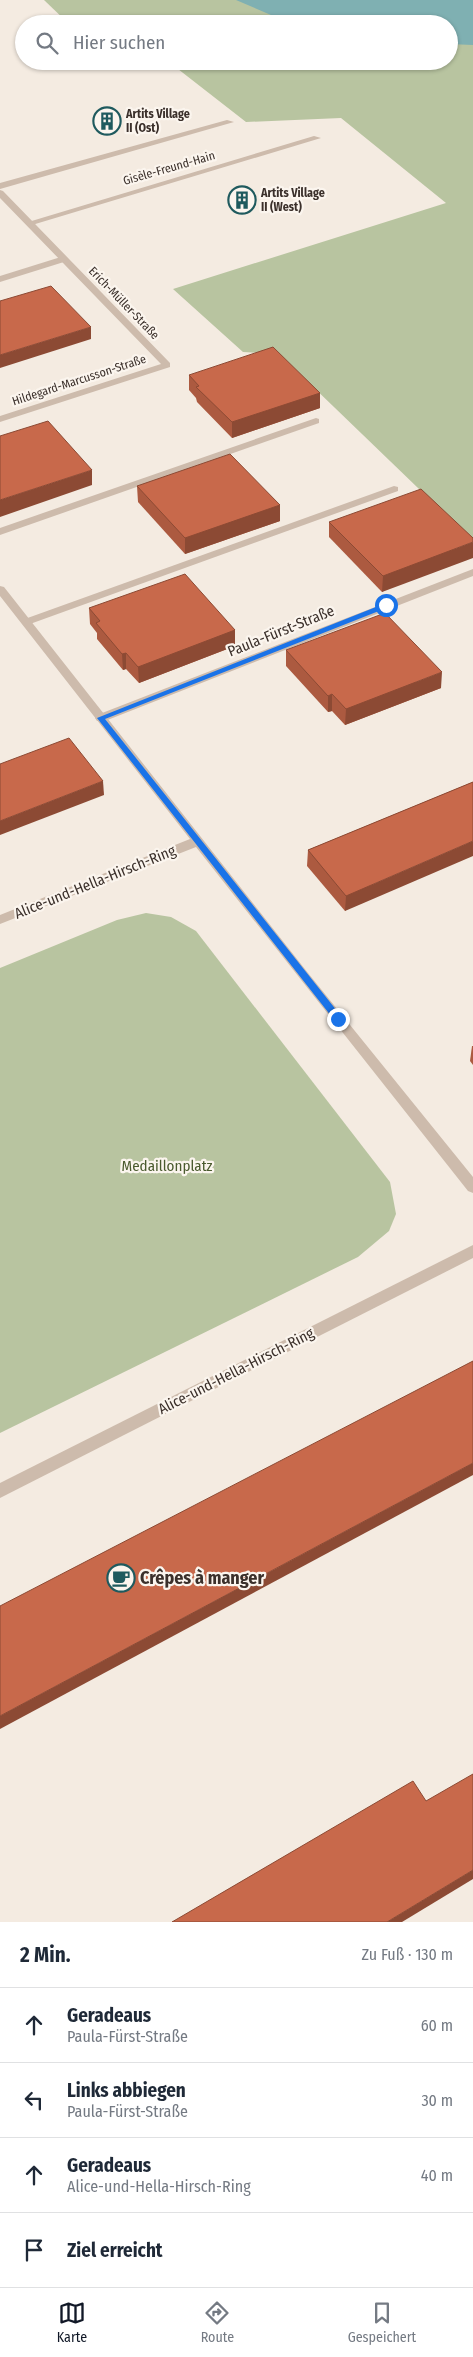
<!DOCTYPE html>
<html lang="de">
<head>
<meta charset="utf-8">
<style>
  :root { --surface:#fff; --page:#f6f6f7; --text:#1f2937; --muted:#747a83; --line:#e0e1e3; --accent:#111827 }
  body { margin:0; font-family:"Fira Sans Condensed",sans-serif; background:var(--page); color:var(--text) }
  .stop { position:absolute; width:15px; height:15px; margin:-11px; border:4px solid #1a73e8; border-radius:50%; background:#fff }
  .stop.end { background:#1a73e8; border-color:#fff; box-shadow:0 1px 5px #0008 }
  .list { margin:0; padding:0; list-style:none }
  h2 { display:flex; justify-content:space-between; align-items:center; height:65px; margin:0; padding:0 20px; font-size:21px }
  h2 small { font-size:16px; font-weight:400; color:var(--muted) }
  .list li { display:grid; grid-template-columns:32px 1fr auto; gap:15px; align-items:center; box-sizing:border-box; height:75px; padding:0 20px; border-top:1px solid var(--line) }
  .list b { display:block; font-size:19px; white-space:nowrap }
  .list p { margin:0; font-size:16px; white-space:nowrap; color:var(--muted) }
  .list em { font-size:16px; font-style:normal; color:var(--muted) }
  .icon { flex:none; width:28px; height:28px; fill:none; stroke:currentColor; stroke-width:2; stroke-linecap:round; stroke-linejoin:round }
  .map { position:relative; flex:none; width:473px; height:1922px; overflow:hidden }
  .search { position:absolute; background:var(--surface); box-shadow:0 1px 4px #0004; left:15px; right:15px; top:15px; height:55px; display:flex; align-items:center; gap:12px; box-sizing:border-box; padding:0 18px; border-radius:28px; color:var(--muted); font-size:19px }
  .sheet { height:365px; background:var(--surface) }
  nav { display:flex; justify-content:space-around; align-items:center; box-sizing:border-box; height:70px; border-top:1px solid var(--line); background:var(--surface); font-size:14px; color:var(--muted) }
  nav a { display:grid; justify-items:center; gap:2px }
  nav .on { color:var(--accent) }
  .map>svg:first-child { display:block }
  .green { fill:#b8c4a0 }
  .water { fill:#7fb0b2 }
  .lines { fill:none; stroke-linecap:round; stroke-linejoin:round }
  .service { fill:#cdbbac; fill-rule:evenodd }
  .minor { fill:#cdbbac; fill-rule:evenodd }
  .wall { fill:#ac5a40 }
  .shaded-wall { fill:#8c4a34 }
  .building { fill:#c8694b; stroke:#8c4a34 }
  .route { fill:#1a73e8 }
  .labels { text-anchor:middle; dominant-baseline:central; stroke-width:4.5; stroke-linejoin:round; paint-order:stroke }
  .far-poi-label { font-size:12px; font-weight:bold; fill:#3b302b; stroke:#fbf5ee; text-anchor:start }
  .far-street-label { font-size:12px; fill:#3b302b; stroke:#fbf5ee }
  .street-label { font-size:15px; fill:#3b302b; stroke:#fbf5ee }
  .park-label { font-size:15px; fill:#4a5a2e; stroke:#fbf5ee }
  .near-poi-label { font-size:18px; font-weight:bold; fill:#3b302b; stroke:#fbf5ee; text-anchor:start }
</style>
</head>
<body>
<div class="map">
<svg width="473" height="1922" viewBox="0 0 473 1922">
  <rect width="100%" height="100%" fill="#f4ebe1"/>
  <g class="green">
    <polygon points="44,0 279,0 326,24 69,24"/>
    <polygon points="449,35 473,36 473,541 279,354 243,352 173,289 446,203 341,118 246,122 169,62 115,67 109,61 449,61"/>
    <polygon points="146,913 171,917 196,931 390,1182 396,1214 389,1231 358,1257 0,1433 0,968 117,920"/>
  </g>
  <polygon class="water" points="236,0 473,0 473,45 449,44 449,24 292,24"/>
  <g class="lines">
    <g class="service">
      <polygon points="227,120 234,122 0,189 0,183"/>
      <polygon points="314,136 321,138 32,225 25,223"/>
      <polygon points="64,256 68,259 67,261 0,282 0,276"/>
      <polygon points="316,418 319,419 319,423 0,535 0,528"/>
      <polygon points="394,486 398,487 398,491 30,624 26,625 21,622 22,620"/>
      <polygon points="473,569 473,576 105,721 97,721 95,718 97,715"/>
    </g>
    <g class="minor">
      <polygon points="0,190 3,191 170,363 170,367 0,422 0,416 161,364 0,198"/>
      <polygon points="0,586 4,587 308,973 473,1177 473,1193 468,1191 196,847 0,924 0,915 190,839 0,596"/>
      <polygon points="473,1245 473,1258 0,1498 0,1483"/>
    </g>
  </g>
  <g class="wall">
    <polygon points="189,375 320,393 320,408 232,438 197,402 196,398 189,390"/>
    <polygon points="137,486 280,505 280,521 185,554 138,502"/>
    <polygon points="329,522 473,538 382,592 329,537"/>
    <polygon points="89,608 235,630 235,646 139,683 126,669 123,670 97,639 97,633 90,624"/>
    <polygon points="286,650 441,688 345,725 332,711 328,712 286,666"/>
    <polygon points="473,782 345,911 307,866 308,850"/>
    <polygon points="472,1046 473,1046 473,1065 470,1061"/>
  </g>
  <g class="shaded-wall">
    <polygon points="91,327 91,339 0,368 0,355"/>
    <polygon points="320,393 320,408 232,438 232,422"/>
    <polygon points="92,470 92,485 0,517 0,500"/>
    <polygon points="280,505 280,521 185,554 185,538"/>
    <polygon points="473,542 473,558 382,592 383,576"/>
    <polygon points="235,630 235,646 139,683 138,667"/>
    <polygon points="126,653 126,669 123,670 122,654"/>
    <polygon points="442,672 441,688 345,725 346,709"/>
    <polygon points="332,694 332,711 328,712 328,696"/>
    <polygon points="103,781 104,795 0,835 0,821"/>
    <polygon points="473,841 473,856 345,911 346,896"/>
    <polygon points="473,1463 473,1475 0,1729 0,1716"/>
    <polygon points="473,1870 473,1879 402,1922 387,1922"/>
  </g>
  <g class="building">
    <polygon points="51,286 91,327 0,355 0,301"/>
    <polygon points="273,347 320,393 232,422 196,387 199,386 189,375"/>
    <polygon points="48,421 92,470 0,500 0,436"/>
    <polygon points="230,454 280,505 185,538 137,486"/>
    <polygon points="421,489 473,538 473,542 383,576 329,522"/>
    <polygon points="185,574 235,630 138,667 126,653 122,654 96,623 100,621 89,608"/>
    <polygon points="385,613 442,672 346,709 332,694 328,696 286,650"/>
    <polygon points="69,738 103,781 0,821 0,764"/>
    <polygon points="473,782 473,841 346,896 308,850"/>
    <polygon points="473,1361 473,1463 0,1716 0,1606"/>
    <polygon points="473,1774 473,1870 387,1922 172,1922 413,1781 426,1801"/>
  </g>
  <polygon class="route" points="386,603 390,605 389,607 105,719 341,1016 343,1019 338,1022 335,1021 97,718"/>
  <defs>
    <g id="building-ring" transform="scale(1.4375)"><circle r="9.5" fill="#fbf5ee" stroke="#1f5a5e" stroke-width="1.5"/><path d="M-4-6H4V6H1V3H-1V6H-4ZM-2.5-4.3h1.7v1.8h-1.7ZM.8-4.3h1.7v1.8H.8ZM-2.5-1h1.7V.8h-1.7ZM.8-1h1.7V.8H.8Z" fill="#1f5a5e"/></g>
    <g id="cafe-ring" transform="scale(1.4375)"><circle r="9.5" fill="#fbf5ee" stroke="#1f5a5e" stroke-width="1.5"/><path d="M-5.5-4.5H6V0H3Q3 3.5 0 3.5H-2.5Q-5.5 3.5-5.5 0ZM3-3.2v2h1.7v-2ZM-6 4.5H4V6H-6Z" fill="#1f5a5e"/></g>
  </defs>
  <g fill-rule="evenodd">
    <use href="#building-ring" x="107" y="121"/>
    <use href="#building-ring" x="242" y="200"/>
    <use href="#cafe-ring" x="121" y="1578"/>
  </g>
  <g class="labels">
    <g class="far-poi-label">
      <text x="126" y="114">Artits Village<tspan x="126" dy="14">II (Ost)</tspan></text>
      <text x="261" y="193">Artits Village<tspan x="261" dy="14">II (West)</tspan></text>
    </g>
    <g class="far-street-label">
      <text transform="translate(169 168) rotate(-16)">Gisèle-Freund-Hain</text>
      <text transform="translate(124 303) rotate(46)">Erich-Müller-Straße</text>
      <text transform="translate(79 380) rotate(-18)">Hildegard-Marcusson-Straße</text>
    </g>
    <g class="street-label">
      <text transform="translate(281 631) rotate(-22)">Paula-Fürst-Straße</text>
      <text transform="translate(95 882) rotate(-22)">Alice-und-Hella-Hirsch-Ring</text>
      <text transform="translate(236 1371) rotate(-27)">Alice-und-Hella-Hirsch-Ring</text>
    </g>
    <g class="park-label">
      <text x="167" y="1166">Medaillonplatz</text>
    </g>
    <g class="near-poi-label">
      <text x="140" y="1578">Crêpes à manger</text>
    </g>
  </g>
</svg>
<div class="stop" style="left:386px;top:605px"></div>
<div class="stop end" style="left:338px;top:1019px"></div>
<div class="search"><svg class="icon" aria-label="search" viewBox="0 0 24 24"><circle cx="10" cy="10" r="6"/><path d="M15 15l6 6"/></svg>Hier suchen</div>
</div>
<section class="sheet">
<h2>2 Min.<small>Zu Fuß · 130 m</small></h2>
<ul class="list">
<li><svg class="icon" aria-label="ahead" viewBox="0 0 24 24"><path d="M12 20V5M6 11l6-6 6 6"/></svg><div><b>Geradeaus</b><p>Paula-Fürst-Straße</p></div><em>60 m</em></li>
<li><svg class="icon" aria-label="left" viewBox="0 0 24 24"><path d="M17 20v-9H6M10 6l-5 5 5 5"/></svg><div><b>Links abbiegen</b><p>Paula-Fürst-Straße</p></div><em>30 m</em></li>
<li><svg class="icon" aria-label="ahead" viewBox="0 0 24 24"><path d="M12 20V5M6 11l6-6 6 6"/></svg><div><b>Geradeaus</b><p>Alice-und-Hella-Hirsch-Ring</p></div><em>40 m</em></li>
<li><svg class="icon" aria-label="arrive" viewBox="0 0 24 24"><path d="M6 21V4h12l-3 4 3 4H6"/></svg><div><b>Ziel erreicht</b></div></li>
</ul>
</section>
<nav>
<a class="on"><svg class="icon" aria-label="map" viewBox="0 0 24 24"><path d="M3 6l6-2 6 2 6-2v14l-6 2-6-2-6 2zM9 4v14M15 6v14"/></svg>Karte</a>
<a><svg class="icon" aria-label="directions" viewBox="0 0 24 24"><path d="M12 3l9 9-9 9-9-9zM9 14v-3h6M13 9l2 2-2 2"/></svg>Route</a>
<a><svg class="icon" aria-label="saved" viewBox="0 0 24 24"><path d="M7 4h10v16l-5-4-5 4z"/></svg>Gespeichert</a>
</nav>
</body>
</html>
